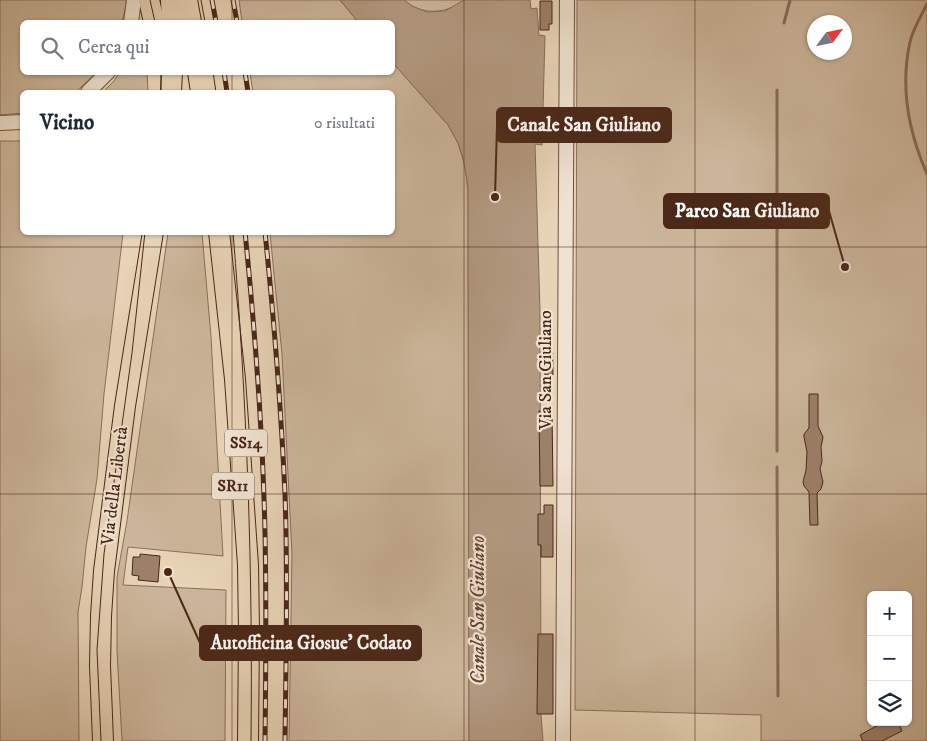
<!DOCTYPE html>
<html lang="it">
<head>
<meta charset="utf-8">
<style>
  :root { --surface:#fff; --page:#f2f2f3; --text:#1f2937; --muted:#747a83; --line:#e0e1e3 }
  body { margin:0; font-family:"IM FELL DW Pica",serif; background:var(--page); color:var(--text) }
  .controls { position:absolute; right:15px; bottom:15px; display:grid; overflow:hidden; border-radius:8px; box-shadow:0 1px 4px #0004 }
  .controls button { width:45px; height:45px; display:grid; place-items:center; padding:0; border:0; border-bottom:1px solid var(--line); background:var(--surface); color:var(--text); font:25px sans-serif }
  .compass { position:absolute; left:807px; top:15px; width:45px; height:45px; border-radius:50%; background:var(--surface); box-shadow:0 1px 4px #0004; rotate:57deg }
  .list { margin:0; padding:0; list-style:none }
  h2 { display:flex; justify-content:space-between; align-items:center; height:65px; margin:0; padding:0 20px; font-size:21px }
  h2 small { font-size:16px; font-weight:400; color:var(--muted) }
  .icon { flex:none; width:28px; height:28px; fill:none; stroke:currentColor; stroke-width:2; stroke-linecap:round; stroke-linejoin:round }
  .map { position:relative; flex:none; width:927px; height:741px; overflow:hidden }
  .search { position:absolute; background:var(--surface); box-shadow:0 1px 4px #0004; left:20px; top:20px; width:375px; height:55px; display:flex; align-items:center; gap:12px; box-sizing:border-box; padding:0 18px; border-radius:8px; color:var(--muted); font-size:19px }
  .panel { position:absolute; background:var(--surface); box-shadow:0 1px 4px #0004; left:20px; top:90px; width:375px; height:145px; border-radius:8px }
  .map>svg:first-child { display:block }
  .green { fill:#ccb69b; stroke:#8c6e5a; fill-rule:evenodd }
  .water { fill:#b29980; stroke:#896b56 }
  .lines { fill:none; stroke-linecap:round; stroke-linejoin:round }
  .stream { stroke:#896b56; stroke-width:3 }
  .building { fill:#9c806a; stroke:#4b2718 }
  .minor-casing { stroke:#725240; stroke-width:16 }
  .highway-casing { stroke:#4b2718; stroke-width:22 }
  .minor { stroke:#efe2d0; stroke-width:14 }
  .highway { stroke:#e7d3b6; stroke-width:20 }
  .tram { stroke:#4b2718; stroke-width:1 }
  .rail-casing { stroke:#4b2718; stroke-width:5 }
  .rail { stroke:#efe2d0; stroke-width:3; stroke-dasharray:9; stroke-linecap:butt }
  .grid { fill:none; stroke:#4b2718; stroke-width:1; stroke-opacity:0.55 }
  .labels { text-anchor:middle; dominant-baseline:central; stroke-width:4.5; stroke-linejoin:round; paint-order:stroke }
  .shield { fill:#efe2d0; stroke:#7c5f4f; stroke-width:1 }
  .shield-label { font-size:16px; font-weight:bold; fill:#4b2718 }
  .street-label { font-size:18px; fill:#4b2718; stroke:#efe2d0 }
  .water-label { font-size:19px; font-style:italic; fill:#654432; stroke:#efe2d0 }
  .leader { fill:none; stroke:#4b2718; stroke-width:2 }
  .callout-dot { fill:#4b2718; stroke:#efe2d0; stroke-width:2 }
  .callout { fill:#4b2718; stroke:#4b2718; stroke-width:2 }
  .callout-label { font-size:19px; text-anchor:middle; font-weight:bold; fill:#fff }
</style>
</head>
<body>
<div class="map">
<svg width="927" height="741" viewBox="0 0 927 741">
  <rect width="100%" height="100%" fill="#e7d3b6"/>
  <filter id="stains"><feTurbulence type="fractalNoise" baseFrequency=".004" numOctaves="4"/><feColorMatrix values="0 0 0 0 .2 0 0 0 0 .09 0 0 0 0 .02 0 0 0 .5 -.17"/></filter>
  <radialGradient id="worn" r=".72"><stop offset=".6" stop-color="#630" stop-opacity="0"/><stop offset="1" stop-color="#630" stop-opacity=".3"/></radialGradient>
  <g class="green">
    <polygon points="0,0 126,0 127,2 122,22 22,22 22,72 96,73 76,92 22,92 22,113 0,115"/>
    <polygon points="239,0 340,0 358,22 242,22"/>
    <path d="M404,0H464C447,14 421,16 404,0Z"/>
    <path d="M577,0H927V741H761V715L575,710ZM814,22H844V52H814ZM871,595H908V722H871Z"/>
    <polygon points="393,63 448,125 458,143 465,166 468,191 469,741 289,741 292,554 282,354 270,233 392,232 392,92 253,92 250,73 392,72"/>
    <polygon points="119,73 147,73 148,92 103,92 114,81"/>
    <polygon points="0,141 22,141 22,232 123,233 104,394 97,479 86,547 82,587 78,612 79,741 0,741"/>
    <polygon points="168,233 202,233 211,337 223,556 128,547 123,585 226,590 225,741 122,741 117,651 117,577 127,521"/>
  </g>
  <polygon class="water" points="340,0 404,0 412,6 427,12 445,11 464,0 530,0 531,9 537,8 539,35 545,36 542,145 535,144 540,311 541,715 543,741 469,741 468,186 463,158 458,143 448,125 393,63 392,22 358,22"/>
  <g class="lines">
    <g class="stream">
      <path d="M927,4C921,16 913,29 910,42C900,87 909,133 927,174"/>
      <polyline points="784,23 790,0"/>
      <polyline points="777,451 777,90"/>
      <polyline points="777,467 778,696"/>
    </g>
  </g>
  <g class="building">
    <polygon points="540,1 552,1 552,24 549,24 549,30 540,30"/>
    <polygon points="543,323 552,323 553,375 545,375"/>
    <polygon points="809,394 818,394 818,426 823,437 821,447 822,461 820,469 823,482 821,489 817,493 818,525 810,525 809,492 804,486 803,482 806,470 807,452 804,437 804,434 809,428"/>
    <polygon points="539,411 552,411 553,486 540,486"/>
    <polygon points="544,505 553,505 553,557 541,557 541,545 538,545 538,514 544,514"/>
    <polygon points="140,554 160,556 158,582 138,580 139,576 132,575 133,557 140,557"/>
    <polygon points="538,634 553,634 553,714 537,714"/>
    <polygon points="884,722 898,722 902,731 882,741 863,741 860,735"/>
  </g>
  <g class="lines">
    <g class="minor-casing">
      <g id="minor">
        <polyline points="131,22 134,0"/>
        <polyline points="88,92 108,72"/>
        <polyline points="0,123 22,122"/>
        <polyline points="563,741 567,0"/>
      </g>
    </g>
    <g class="highway-casing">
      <g id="highway">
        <polyline points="149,0 154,22"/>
        <polyline points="171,0 172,22"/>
        <polyline points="187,0 191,22"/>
        <polyline points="198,72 201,92"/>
        <polyline points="212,72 215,92"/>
        <polyline points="171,92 172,72"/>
        <polyline points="219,232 235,379 248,565 249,631 248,741"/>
        <polyline points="103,741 100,666 101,616 104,571 125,406 153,232"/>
      </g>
    </g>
    <use href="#minor" class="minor"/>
    <use href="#highway" class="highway"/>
    <g class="tram">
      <polyline points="150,0 155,22"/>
      <polyline points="201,0 205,22"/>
      <polyline points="161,72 161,92"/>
      <polyline points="213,72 216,92"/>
      <path d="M233,232C247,402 253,571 251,741"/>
      <polyline points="101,741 97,650 104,554 132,353 145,232"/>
    </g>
    <g class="rail-casing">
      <g id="rail">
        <polyline points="212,0 216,22"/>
        <polyline points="233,0 237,22"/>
        <polyline points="224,72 227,92"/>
        <polyline points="245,72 248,92"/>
        <path d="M245,232C254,321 261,409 264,498C267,579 266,660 265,741"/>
        <path d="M265,232C274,320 281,407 285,494C288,576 286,659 285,741"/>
      </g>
    </g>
    <use href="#rail" class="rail"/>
  </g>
  <path class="grid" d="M232,0V22M464,0V741M695,0V741M232,72V92M232,232V741M0,247H927M0,494H927"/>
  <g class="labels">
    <g class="shield">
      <rect x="225" y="429.5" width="42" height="27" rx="4"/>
      <rect x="212" y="472.5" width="42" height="27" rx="4"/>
    </g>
    <g class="shield-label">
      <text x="246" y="443">SS14</text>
      <text x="233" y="486">SR11</text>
    </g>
    <g class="street-label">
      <text transform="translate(546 370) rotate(-90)">Via San Giuliano</text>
      <text transform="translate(115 486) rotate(-83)">Via della Libertà</text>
    </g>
    <g class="water-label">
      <text transform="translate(478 610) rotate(-90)">Canale San Giuliano</text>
    </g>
  </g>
  <path class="leader" d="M495 197L497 125M845 267L829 211M168 572L200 643"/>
  <g class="callout-dot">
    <circle cx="495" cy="197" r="5"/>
    <circle cx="845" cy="267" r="5"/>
    <circle cx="168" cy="572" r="5"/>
  </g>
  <g class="callout">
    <rect x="497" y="108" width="174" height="34" rx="5"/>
    <rect x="664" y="194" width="165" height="34" rx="5"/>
    <rect x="200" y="626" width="221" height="34" rx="5"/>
  </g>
  <g class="callout-label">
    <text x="584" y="131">Canale San Giuliano</text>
    <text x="747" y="217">Parco San Giuliano</text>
    <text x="311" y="649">Autofficina Giosue' Codato</text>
  </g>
  <rect width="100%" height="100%" filter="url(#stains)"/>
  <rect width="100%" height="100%" fill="url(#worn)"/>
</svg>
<div class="controls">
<button>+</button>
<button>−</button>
<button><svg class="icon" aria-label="layers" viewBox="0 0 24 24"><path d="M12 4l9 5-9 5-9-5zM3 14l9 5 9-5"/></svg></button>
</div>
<svg class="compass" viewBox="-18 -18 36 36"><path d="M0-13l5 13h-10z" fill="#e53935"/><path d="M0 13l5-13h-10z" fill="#747a83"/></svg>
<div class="search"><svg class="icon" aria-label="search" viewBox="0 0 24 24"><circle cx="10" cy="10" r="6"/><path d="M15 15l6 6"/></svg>Cerca qui</div>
<section class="panel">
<h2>Vicino<small>0 risultati</small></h2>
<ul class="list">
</ul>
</section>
</div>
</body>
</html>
